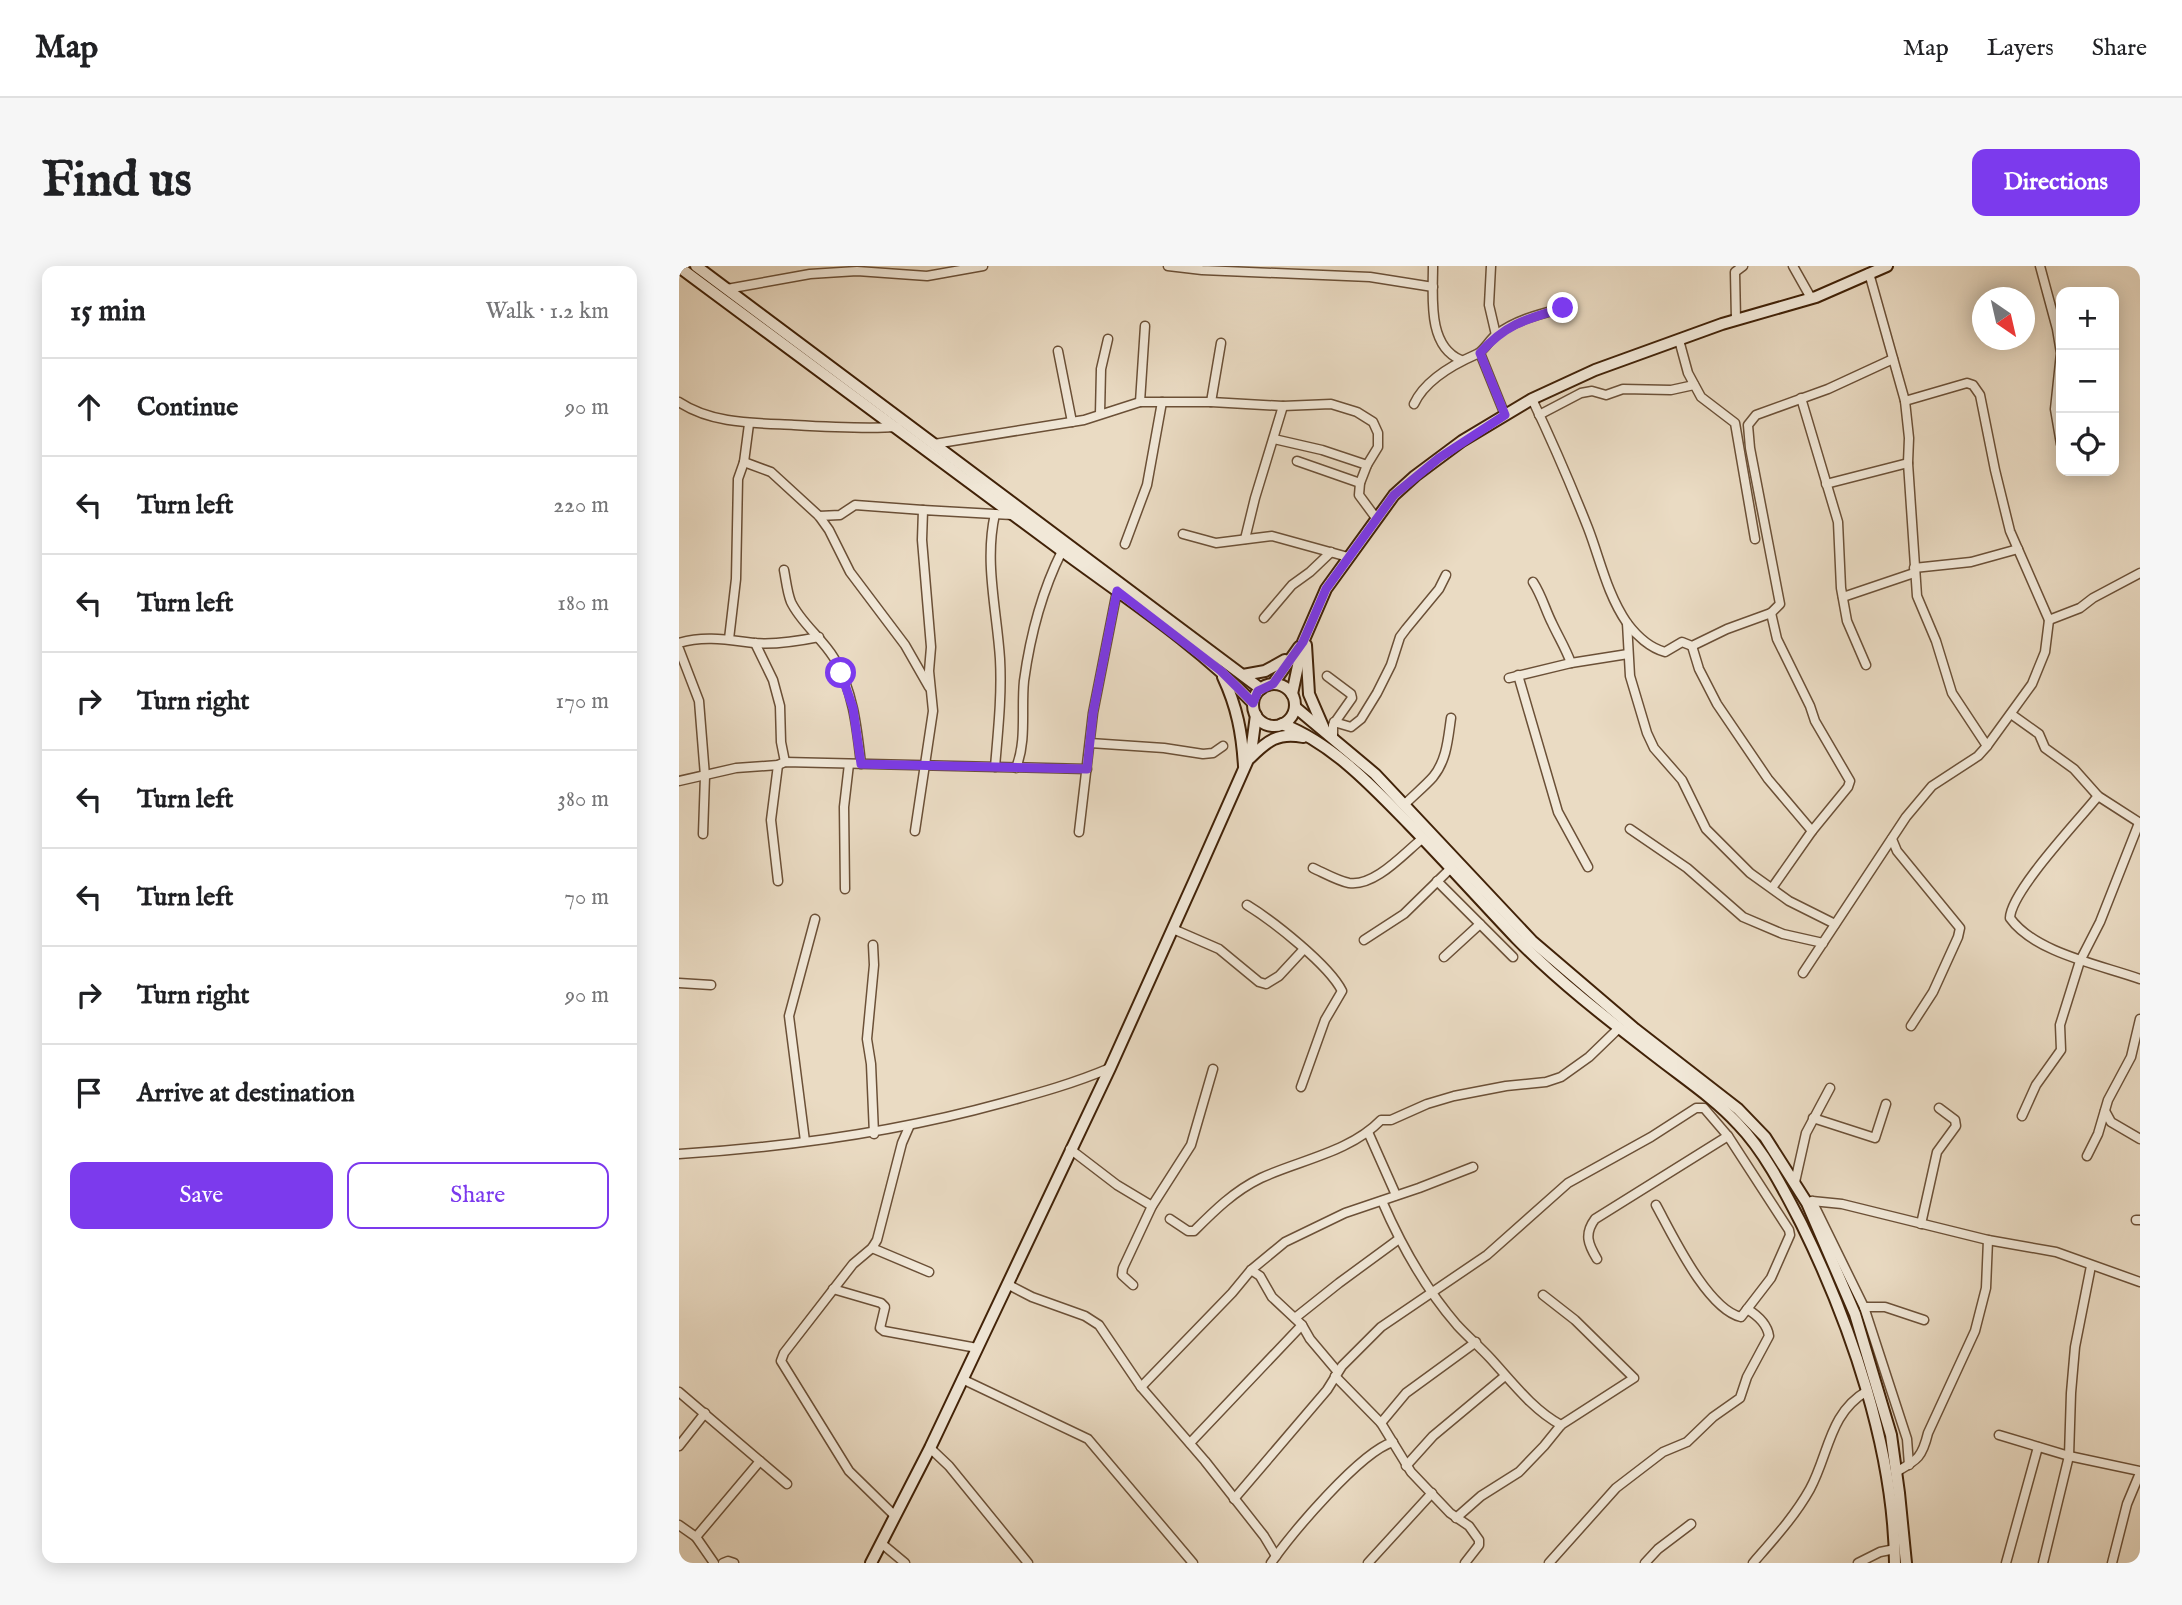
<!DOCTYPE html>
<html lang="en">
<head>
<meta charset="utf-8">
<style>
  :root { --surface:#fff; --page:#f6f6f6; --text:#202124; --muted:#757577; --line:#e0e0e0; --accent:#7c3aed }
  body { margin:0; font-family:"IM FELL English",serif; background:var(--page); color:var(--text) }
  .controls { position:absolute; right:21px; top:21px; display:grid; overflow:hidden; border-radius:14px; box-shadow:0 4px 18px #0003 }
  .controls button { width:63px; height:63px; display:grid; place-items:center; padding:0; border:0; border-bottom:2px solid var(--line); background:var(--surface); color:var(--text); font:35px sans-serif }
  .compass { position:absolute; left:1293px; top:21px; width:63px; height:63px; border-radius:50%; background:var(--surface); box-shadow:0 4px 18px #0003; rotate:146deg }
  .stop { position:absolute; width:21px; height:21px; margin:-16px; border:5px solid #7c3aed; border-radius:50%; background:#fff }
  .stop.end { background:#7c3aed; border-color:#fff; box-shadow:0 2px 7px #0008 }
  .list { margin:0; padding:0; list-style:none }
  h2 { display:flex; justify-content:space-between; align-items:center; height:91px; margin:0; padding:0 28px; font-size:30px }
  h2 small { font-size:23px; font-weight:400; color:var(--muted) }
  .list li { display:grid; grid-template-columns:46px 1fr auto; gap:21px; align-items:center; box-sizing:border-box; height:98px; padding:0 28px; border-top:2px solid var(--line) }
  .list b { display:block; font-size:26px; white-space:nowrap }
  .list em { font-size:23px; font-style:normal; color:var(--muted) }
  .actions { display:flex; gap:14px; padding:21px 28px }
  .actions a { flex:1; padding:16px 0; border:2px solid var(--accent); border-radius:14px; text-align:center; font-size:24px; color:var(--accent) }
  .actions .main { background:var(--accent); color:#fff }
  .icon { flex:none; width:38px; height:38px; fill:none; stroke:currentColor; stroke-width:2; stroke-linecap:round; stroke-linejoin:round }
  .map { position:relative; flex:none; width:1461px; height:1297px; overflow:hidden; border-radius:14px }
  header { display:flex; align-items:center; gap:42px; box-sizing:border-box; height:98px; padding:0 35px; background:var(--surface); border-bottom:2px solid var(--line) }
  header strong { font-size:33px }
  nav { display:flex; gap:38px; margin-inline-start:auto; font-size:24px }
  .intro { display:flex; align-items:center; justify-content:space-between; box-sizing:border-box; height:168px; padding:0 42px }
  h1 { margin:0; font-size:49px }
  .button { padding:18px 32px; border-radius:14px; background:var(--accent); color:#fff; font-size:24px; font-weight:700 }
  main { display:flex; gap:42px; padding:0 42px }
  aside { flex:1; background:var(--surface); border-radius:14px; box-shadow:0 4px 18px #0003 }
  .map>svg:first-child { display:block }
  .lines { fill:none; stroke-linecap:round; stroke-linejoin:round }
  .minor-casing { stroke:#6b5037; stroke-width:11 }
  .secondary-casing { stroke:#412208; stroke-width:14 }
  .minor { stroke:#f1e8d8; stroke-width:8 }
  .secondary { stroke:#f1e8d8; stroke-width:10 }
  .route { stroke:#7c3aed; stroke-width:9 }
</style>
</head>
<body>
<header>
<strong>Map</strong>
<nav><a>Map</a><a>Layers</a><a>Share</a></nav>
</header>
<div class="intro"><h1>Find us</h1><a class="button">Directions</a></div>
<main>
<aside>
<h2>15 min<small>Walk · 1.2 km</small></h2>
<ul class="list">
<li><svg class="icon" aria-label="ahead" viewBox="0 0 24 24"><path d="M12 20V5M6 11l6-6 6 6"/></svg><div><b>Continue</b></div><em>90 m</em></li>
<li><svg class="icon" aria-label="left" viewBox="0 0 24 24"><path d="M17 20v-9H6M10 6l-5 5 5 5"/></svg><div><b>Turn left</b></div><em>220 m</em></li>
<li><svg class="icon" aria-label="left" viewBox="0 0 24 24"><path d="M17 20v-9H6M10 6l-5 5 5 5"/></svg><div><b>Turn left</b></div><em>180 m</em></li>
<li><svg class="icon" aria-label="right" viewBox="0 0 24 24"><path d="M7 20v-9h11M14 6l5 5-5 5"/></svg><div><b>Turn right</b></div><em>170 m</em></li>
<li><svg class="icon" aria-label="left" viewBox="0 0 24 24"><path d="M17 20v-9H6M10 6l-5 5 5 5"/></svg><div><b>Turn left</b></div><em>380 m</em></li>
<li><svg class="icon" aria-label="left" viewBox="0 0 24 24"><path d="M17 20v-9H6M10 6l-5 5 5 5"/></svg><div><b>Turn left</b></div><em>70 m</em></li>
<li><svg class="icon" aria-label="right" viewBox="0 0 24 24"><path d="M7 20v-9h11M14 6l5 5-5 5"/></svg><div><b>Turn right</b></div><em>90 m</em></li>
<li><svg class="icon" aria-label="arrive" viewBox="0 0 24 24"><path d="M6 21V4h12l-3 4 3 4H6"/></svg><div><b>Arrive at destination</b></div></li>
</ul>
<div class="actions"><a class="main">Save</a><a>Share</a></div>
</aside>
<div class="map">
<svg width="1461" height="1297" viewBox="0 0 1461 1297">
  <rect width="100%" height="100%" fill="#eadbc3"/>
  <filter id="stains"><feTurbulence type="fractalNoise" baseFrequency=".00286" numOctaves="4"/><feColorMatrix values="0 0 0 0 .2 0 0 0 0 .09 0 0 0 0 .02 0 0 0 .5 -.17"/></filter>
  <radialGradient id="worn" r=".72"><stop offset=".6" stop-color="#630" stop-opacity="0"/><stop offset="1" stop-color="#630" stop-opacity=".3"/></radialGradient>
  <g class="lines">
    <g class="minor-casing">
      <g id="minor">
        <polyline points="489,0 523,4 691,11 754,21"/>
        <path d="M754,0C754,30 748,80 782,94"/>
        <polyline points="812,0 810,39 817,69"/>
        <polyline points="1114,0 1132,32"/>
        <polyline points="1361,0 1378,63 1382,87 1376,143 1382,178"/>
        <polyline points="1190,7 1226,135 1230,172 1229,197 1238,330 1257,375 1273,427 1308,480"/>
        <polyline points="48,23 131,8 178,5 248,10 304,0"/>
        <polyline points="1057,54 1056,6 1064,0"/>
        <polyline points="1000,74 1009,107 1022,131 1056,157 1076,273"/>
        <polyline points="379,85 393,156"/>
        <polyline points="801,87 826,149"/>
        <polyline points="1122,132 1159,256 1162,322 1168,355 1187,399"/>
        <path d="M853,133C873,175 892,219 909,262C921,293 928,328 948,357C957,369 971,382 986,386L1003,376L1013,380L1048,363L1092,347L1101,338L1071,182L1069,159L1077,149L1149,123L1214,93"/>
        <path d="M0,136C33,158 76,157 115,159C149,161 183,163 218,161"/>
        <polyline points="461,136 466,60"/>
        <polyline points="532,136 542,77"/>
        <path d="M735,138C746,114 775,98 798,88C806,84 810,74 817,69C836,54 861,48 884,42"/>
        <polyline points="421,148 422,103 429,73"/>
        <polyline points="860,149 902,127 913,125 927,129 944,123 992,124 1015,119"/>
        <polyline points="595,173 643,184 688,199"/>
        <polyline points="255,178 405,154 461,136 532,136 604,140 652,138 678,146 694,156 699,167 699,181 688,199 681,217 680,229 697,252"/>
        <polyline points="618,195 681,217"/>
        <polyline points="65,196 92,206 140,250 150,264 171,306 226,379 250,421"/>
        <polyline points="1147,218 1229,197"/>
        <path d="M316,248C305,296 318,345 321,393C323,429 319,465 316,501"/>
        <polyline points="140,250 161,249 176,239 244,244"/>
        <polyline points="504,268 537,277 593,270 669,291"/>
        <polyline points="566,273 576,232 604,140"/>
        <polyline points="446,278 468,219 483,136"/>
        <polyline points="1235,302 1292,296 1339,283"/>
        <path d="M105,304C107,314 108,326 112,336C122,357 143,372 155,392C174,424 178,462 182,498"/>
        <path d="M854,316C863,330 866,343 873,357C879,370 887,383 892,397"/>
        <polyline points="1164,331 1235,307"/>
        <polyline points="1092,347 1098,373 1131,440 1136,455 1171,515 1169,521 1133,565 1093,622"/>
        <polyline points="585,352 613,319 631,306 652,286"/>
        <polyline points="1370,354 1401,342 1414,332 1461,307"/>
        <polyline points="948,357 951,410 968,467 975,482 1003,514 1027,563 1071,607 1110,635 1156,658"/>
        <polyline points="50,373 57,313 59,213 65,196 70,158"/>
        <path d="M0,377C25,369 50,374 75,377C97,379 120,375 140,371"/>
        <polyline points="76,377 94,414 101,440 102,476 106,496"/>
        <polyline points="1013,380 1020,403 1038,438 1089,513 1133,565"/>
        <polyline points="0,383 20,435 26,510 24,568"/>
        <polyline points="839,409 879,546 909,601"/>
        <polyline points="648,410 672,428 673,432 654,459 654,473"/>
        <polyline points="830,412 892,397 949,388"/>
        <polyline points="1332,448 1360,468 1366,482 1395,503 1419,530 1461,557"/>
        <polyline points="655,456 672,461 682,453 698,427 712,399 721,371 727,363 760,323 767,309"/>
        <polyline points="411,477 485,482 524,488 534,487 544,480"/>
        <path d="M337,502C348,474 342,444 345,415C351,371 363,325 383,285"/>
        <polyline points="0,515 57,502 99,499 106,496 408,503"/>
        <path d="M1419,530C1400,554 1332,625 1331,652C1356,687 1422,699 1461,713"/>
        <path d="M726,538C735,529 746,520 754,511C768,494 769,472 772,452"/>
        <polyline points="951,563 1008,602 1064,651 1104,668 1144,677"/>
        <polyline points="236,565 254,445 250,405 252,381 243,274 244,244 333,249"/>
        <polyline points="400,566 414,447 438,325"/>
        <polyline points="1213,573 1218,585 1281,662 1279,671 1254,726 1232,760"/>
        <path d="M634,602C645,607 659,615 670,617C696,621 725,587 744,572"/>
        <polyline points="99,615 92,554 99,499"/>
        <polyline points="758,615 834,691"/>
        <polyline points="166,623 165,541 170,498"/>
        <path d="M568,639C594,655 650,699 663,725L646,754L622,821"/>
        <polyline points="494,663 540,683 580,716 587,718 600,710 625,683"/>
        <polyline points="685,674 725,648 772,602"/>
        <polyline points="194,679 195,699 188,773 192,798 195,868"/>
        <polyline points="765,691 801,658"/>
        <polyline points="1124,707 1227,551 1253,520 1299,490 1308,480 1353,418 1366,386 1370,354 1331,265 1316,204 1301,129 1294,119 1288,117 1226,135"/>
        <polyline points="0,717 32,719"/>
        <polyline points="1426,845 1432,856 1461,873"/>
        <polyline points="1343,850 1357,819 1382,784 1381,759 1401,695 1421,656 1460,557"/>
        <polyline points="1134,852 1196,872 1207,838"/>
        <polyline points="689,866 717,929"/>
        <polyline points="126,875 110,750 136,653"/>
        <polyline points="391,883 438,919 473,940"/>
        <path d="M0,888C109,881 218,866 323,837C360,827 396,817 431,802"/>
        <polyline points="1408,890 1419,868 1429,834 1452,791 1461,753"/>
        <polyline points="1116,916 1127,867 1151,822"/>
        <path d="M703,935C722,979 746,1022 778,1059C789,1071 801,1081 812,1093C833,1116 854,1144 882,1159"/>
        <polyline points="1133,935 1185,1041 1228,1173 1230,1199"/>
        <polyline points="1128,937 1133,935 1163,938 1309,974 1377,986 1461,1016"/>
        <path d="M977,939C993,968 1028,1043 1062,1051L1092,1012L1111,969L1110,964L1049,870"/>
        <path d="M491,953L509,965H515C535,945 555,925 582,912C621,894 671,886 702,854H712L748,838L775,830L827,820L867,816L882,811L910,791L940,762"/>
        <polyline points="1457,954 1461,954"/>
        <polyline points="1242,958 1258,886 1277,860 1276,854 1260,842"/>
        <polyline points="193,982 250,1006"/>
        <polyline points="572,1004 581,1010 593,1031 623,1059 631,1073 658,1105"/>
        <polyline points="328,1018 353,1031 406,1050 420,1059 462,1121 526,1195 585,1270 597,1290"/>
        <polyline points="454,1019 443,1009 444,1002 473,940 512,879 534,803"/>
        <polyline points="154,1023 202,1037 206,1041 201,1062 205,1065 298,1082"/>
        <polyline points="1185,1041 1206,1041 1245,1054"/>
        <polyline points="616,1052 660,1017 720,973"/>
        <polyline points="656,1110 702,1157 732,1206 771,1247 790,1260 800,1274 800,1279 786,1297"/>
        <polyline points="283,1113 409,1173 514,1297"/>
        <polyline points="462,1121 553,1027 572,1004 606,976 666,947 740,922 794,901"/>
        <polyline points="0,1126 108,1218"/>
        <polyline points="702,1157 727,1127 797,1076"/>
        <polyline points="1320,1169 1390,1190 1461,1205"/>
        <polyline points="511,1177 623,1059"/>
        <polyline points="0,1180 26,1147"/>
        <polyline points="251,1182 270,1200 349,1297"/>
        <polyline points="727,1200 754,1170 826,1110"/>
        <path d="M1217,1206C1238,1194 1243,1192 1249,1167L1296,1065L1307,1022L1309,974"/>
        <path d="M555,1233L648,1124L663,1100L702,1061L808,989L889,917L972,871L1017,842H1025L1049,870L916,953C905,968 909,978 918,993"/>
        <polyline points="216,1250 170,1205 102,1095 105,1087 174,998 193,982 198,974 223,877 230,861"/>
        <polyline points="777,1252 802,1230 840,1206 865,1180 882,1159 955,1112 896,1054 864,1029"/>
        <polyline points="0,1259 17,1271 35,1297"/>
        <polyline points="17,1271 81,1195"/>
        <polyline points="202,1277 226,1297"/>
        <polyline points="44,1297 49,1295 55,1297"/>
        <path d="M592,1297C613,1267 681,1186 714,1176"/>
        <polyline points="689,1297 753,1227"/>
        <path d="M870,1297L937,1222L984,1186L1008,1176L1034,1151L1061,1132L1068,1111L1090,1070C1088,1057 1078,1049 1068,1043"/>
        <polyline points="966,1297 979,1283 1012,1258"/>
        <path d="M1074,1297C1094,1274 1116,1250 1131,1223C1150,1188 1150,1147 1188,1125"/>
        <polyline points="1179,1297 1201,1286 1216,1283"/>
        <polyline points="1327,1297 1359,1181"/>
        <polyline points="1364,1297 1390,1190 1392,1127 1396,1081 1412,1000"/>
        <polyline points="1433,1297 1448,1238 1461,1207"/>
      </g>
    </g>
    <g class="secondary-casing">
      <g id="secondary">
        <polyline points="17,0 582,423"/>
        <path d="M0,1C125,94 251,186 375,279C442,329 517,377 574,437"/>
        <polyline points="627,379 630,428 646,465"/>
        <polyline points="564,409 586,405 606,394"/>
        <path d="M544,411C558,441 563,467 565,500"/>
        <polyline points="594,418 620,381"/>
        <circle cx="595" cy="439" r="21"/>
        <polyline points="613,428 624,376 647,323 715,229 736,210 783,175 853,133 916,104 1043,58 1137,31 1208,0"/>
        <polyline points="616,441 696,508 853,675 956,763 1059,843 1086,871 1128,937 1176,1048 1212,1169 1220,1227 1227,1297"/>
        <path d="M603,458C653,477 693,520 730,558C767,596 802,635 838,673C881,717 931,755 979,792C1006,813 1036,833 1059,858C1086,886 1105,924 1123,959C1172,1059 1215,1184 1216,1297"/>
        <path d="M571,492C588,475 599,466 624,471"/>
        <polyline points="192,1297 251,1182 431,802 517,611 572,487 577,449"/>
      </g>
    </g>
    <use href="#minor" class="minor"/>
    <use href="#secondary" class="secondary"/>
  </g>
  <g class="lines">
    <path class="route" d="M162,407L174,442L182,498L408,503L414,447L438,325L542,405L574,437L579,425L594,418L624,376L647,323L715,229L760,192L826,149L801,87C827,58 847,53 884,42"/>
  </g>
  <rect width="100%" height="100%" filter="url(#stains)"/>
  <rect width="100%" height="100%" fill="url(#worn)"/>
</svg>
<div class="controls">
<button>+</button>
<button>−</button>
<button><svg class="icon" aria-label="locate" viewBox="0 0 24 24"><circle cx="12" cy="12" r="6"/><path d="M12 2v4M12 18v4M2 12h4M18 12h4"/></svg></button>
</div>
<svg class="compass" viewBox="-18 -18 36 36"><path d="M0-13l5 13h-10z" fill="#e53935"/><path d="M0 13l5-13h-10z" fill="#757577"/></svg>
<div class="stop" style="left:162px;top:407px"></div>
<div class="stop end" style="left:884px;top:42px"></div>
</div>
</main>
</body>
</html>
